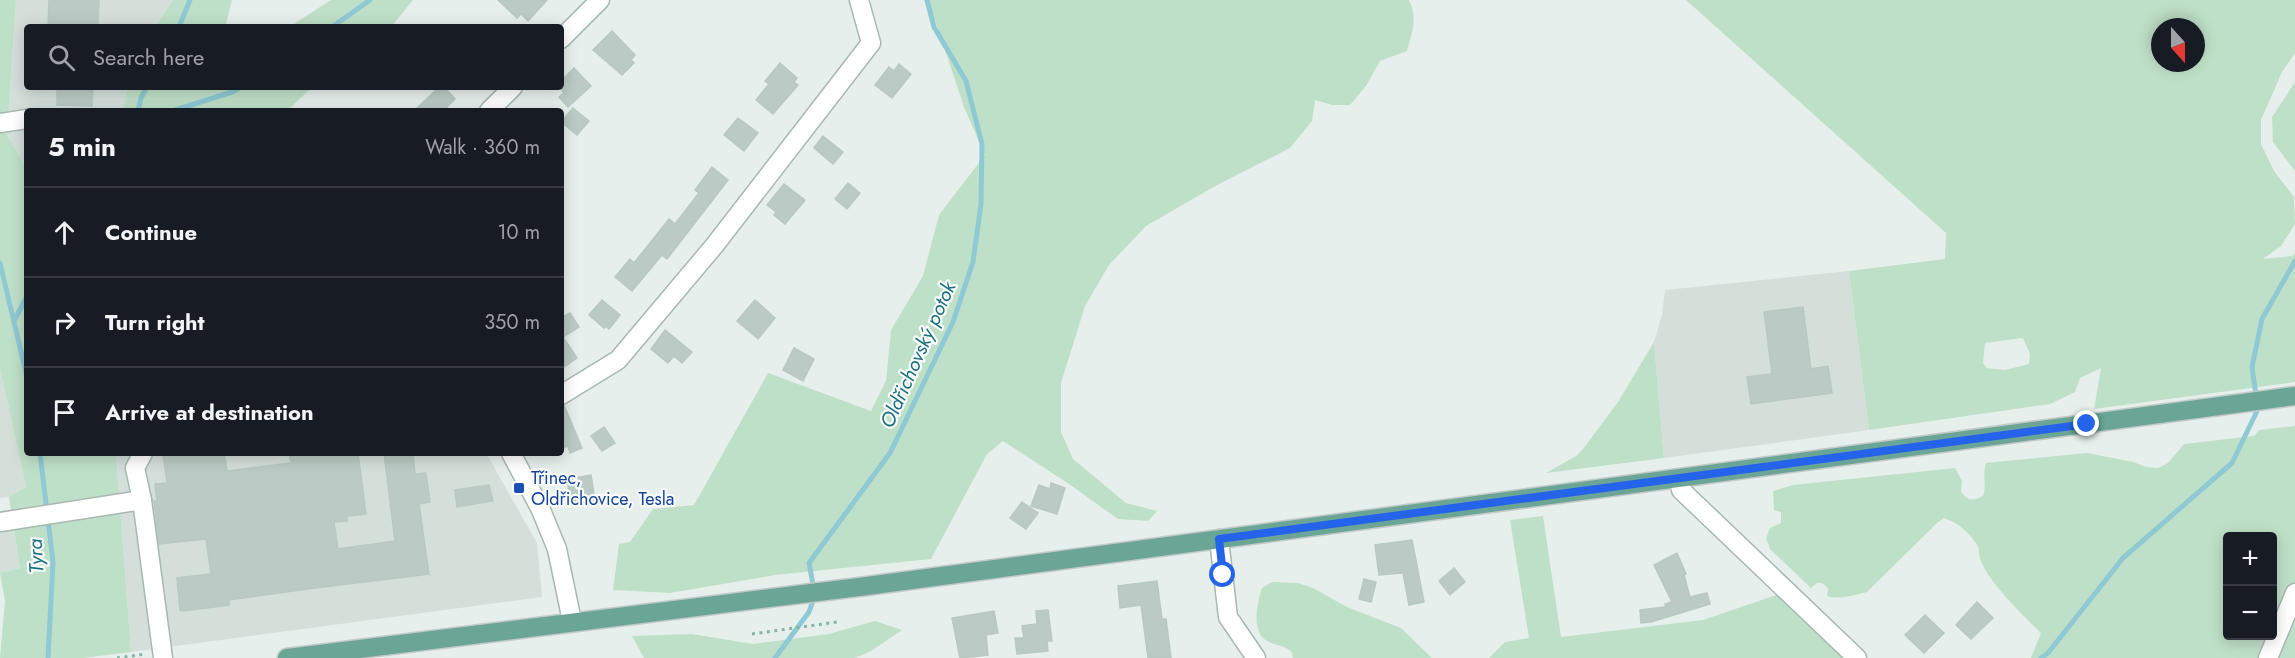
<!DOCTYPE html>
<html lang="en">
<head>
<meta charset="utf-8">
<style>
  :root { --surface:#171b24; --page:#20242c; --text:#f1f3f6; --muted:#9ea1a6; --line:#363941 }
  body { margin:0; font-family:Jost,sans-serif; background:var(--page); color:var(--text) }
  .controls { position:absolute; right:18px; bottom:18px; display:grid; overflow:hidden; border-radius:6px; box-shadow:0 3px 15px #0003 }
  .controls button { width:54px; height:54px; display:grid; place-items:center; padding:0; border:0; border-bottom:2px solid var(--line); background:var(--surface); color:var(--text); font:30px sans-serif }
  .compass { position:absolute; left:2151px; top:18px; width:54px; height:54px; border-radius:50%; background:var(--surface); box-shadow:0 3px 15px #0003; rotate:159deg }
  .stop { position:absolute; width:18px; height:18px; margin:-14px; border:4px solid #2563eb; border-radius:50%; background:#fff }
  .stop.end { background:#2563eb; border-color:#fff; box-shadow:0 2px 6px #0008 }
  .list { margin:0; padding:0; list-style:none }
  h2 { display:flex; justify-content:space-between; align-items:center; height:78px; margin:0; padding:0 24px; font-size:26px }
  h2 small { font-size:20px; font-weight:400; color:var(--muted) }
  .list li { display:grid; grid-template-columns:39px 1fr auto; gap:18px; align-items:center; box-sizing:border-box; height:90px; padding:0 24px; border-top:2px solid var(--line) }
  .list b { display:block; font-size:22px; white-space:nowrap }
  .list em { font-size:20px; font-style:normal; color:var(--muted) }
  .icon { flex:none; width:33px; height:33px; fill:none; stroke:currentColor; stroke-width:2; stroke-linecap:round; stroke-linejoin:round }
  .map { position:relative; flex:none; width:2295px; height:658px; overflow:hidden }
  .search { position:absolute; background:var(--surface); box-shadow:0 3px 15px #0003; left:24px; top:24px; width:540px; height:66px; display:flex; align-items:center; gap:15px; box-sizing:border-box; padding:0 21px; border-radius:6px; color:var(--muted); font-size:22px }
  .panel { position:absolute; background:var(--surface); box-shadow:0 3px 15px #0003; left:24px; top:108px; width:540px; height:348px; border-radius:6px }
  .map>svg:first-child { display:block }
  .built { fill:#d4dfda }
  .green { fill:#bfe0c8; fill-rule:evenodd }
  .lines { fill:none; stroke-linecap:round; stroke-linejoin:round }
  .stream { stroke:#8ec9d4; stroke-width:5 }
  .building { fill:#bbcac4; stroke:#b8c9c2; stroke-width:1.5 }
  .minor-casing { stroke:#a8b8b2; stroke-width:21 }
  .major-casing { stroke:#c2cac8; stroke-width:21 }
  .path { stroke:#86b3a5; stroke-width:3; stroke-dasharray:3 4.5; stroke-linecap:butt }
  .minor { stroke:#fff; stroke-width:18 }
  .major { stroke:#6aa596; stroke-width:18 }
  .route { stroke:#2563eb; stroke-width:8 }
  .transit-dot { fill:#1a4fb4; stroke:#f7fbf9; stroke-width:2 }
  .labels { text-anchor:middle; dominant-baseline:central; stroke-width:4.5; stroke-linejoin:round; paint-order:stroke }
  .transit-label { font-size:18px; fill:#164399; stroke:#f7fbf9; text-anchor:start }
  .water-label { font-size:20px; font-style:italic; fill:#1c6f80; stroke:#f7fbf9 }
</style>
</head>
<body>
<div class="map">
<svg width="2295" height="658" viewBox="0 0 2295 658">
  <rect width="100%" height="100%" fill="#e6efeb"/>
  <g class="built">
    <polygon points="16,0 173,0 155,27 27,27 27,87 128,87 123,111 27,111 27,169 7,135"/>
    <polygon points="1849,271 1869,430 1664,458 1654,342 1662,315 1665,290"/>
    <polygon points="0,368 26,487 9,497 0,498"/>
    <polygon points="116,453 486,453 537,543 542,597 131,652"/>
    <polygon points="11,513 20,568 0,573 0,514"/>
  </g>
  <g class="green">
    <polygon points="0,0 16,0 7,135 27,169 27,453 116,453 131,652 83,658 0,658 5,601 0,573 20,568 9,497 26,487 0,368"/>
    <polygon points="173,0 232,0 226,24 232,27 155,27"/>
    <polygon points="331,0 413,0 391,27 289,27"/>
    <path d="M924,0H1409C1418,17 1412,33 1407,51L1380,61L1366,86L1350,105H1332L1315,100L1312,121L1290,148L1217,185L1146,226L1109,265L1085,306L1061,383V432L1073,459L1126,503L1157,511L1148,521L1118,519L1069,484L1003,441L987,454L931,559L775,575L670,593L613,590L619,544L630,542L653,509L694,505L768,373L871,411L886,381L891,330L923,276L939,215L985,155L964,107L932,11Z"/>
    <path d="M1686,0H2295V53L2282,72L2261,120V144L2274,171L2294,197L2295,224L2281,246L2263,259L2292,256L2295,253V382L2094,409L2101,368L2080,378L2075,392L2050,404L1869,430L1849,271L1945,259L1946,233ZM2160,27H2196V63H2160ZM2023,338L2030,354L2029,364L2005,370L1987,368L1983,363L1985,343Z"/>
    <polygon points="2295,82 2295,171 2273,142 2272,117"/>
    <polygon points="128,87 317,87 308,91 287,111 123,111"/>
    <polygon points="1654,342 1664,458 1546,473 1576,456 1583,449 1618,402"/>
    <path d="M2295,426V658H2031L2041,633C2025,617 1975,571 1979,548C1971,534 1959,523 1944,518L1937,523L1867,592C1855,595 1839,600 1827,596L1828,588L1822,583H1817L1811,588L1770,549L1766,538L1770,528L1781,523V512L1774,510L1773,491L1793,485L1955,468L1962,481L1961,492C1968,501 1973,501 1983,496C1987,485 1982,475 1986,463L2087,453L2133,462L2146,467L2158,468L2168,463L2184,444L2254,436L2259,430ZM2228,536H2272V636H2228Z"/>
    <polygon points="1543,516 1561,637 1703,620 1785,592 1850,658 1489,658 1505,642 1529,638 1510,520"/>
    <path d="M1272,582L1298,583L1313,588L1347,607L1401,628L1432,658H1293L1292,652C1284,645 1278,646 1269,642C1250,634 1257,603 1262,588Z"/>
    <polygon points="875,621 902,630 871,651 855,658 644,658 632,636 692,634 753,644 829,634"/>
  </g>
  <g class="lines">
    <g class="stream">
      <polyline points="179,27 190,0"/>
      <polyline points="332,27 370,0"/>
      <polyline points="138,111 141,98 147,87"/>
      <polyline points="172,111 232,92 241,87"/>
      <polyline points="0,263 27,377"/>
      <polyline points="14,321 27,296"/>
      <polyline points="40,453 53,562 48,658"/>
      <polyline points="775,658 809,612 815,595 809,563 890,453 953,322 973,262 981,204 982,144 966,81 934,27 927,0"/>
      <polyline points="2041,658 2048,653 2123,558 2232,463 2258,409 2252,367 2262,319 2295,261"/>
    </g>
  </g>
  <g class="building">
    <polygon points="49,0 99,0 98,27 48,27"/>
    <polygon points="498,0 547,0 528,21 521,14 517,18"/>
    <polygon points="612,31 635,55 631,60 634,63 622,75 593,50"/>
    <polygon points="780,63 797,78 794,82 798,85 773,114 756,100 769,84 765,81"/>
    <polygon points="899,64 911,74 892,98 875,85 889,67 894,71"/>
    <polygon points="574,68 591,86 568,107 559,97 564,93 559,87 561,87 561,81"/>
    <polygon points="57,87 93,87 92,106 57,105"/>
    <polygon points="439,87 444,87 455,99 443,111 414,111"/>
    <polygon points="573,108 589,121 577,135 561,122"/>
    <polygon points="738,118 758,133 744,151 724,135"/>
    <polygon points="823,136 843,152 833,164 814,148"/>
    <polygon points="712,167 728,180 667,259 662,255 632,291 615,277 630,259 634,263 669,219 675,224 699,193 695,190"/>
    <polygon points="848,183 860,193 847,209 835,199"/>
    <polygon points="784,184 805,200 785,224 774,215 776,212 767,205"/>
    <polygon points="602,300 620,315 609,329 606,326 604,328 589,315"/>
    <polygon points="755,300 775,318 758,339 737,321"/>
    <polygon points="1803,307 1811,369 1828,366 1832,393 1751,404 1747,377 1772,374 1764,312"/>
    <polygon points="570,313 579,327 563,337 577,358 561,369 561,318"/>
    <polygon points="665,330 692,352 682,363 674,356 668,363 651,349"/>
    <polygon points="794,348 814,359 803,381 783,370"/>
    <polygon points="564,405 582,448 570,453 568,446 561,449 561,406"/>
    <polygon points="604,427 615,443 602,451 591,436"/>
    <polygon points="163,453 224,453 227,471 291,463 289,453 358,453 366,514 347,516 347,521 334,522 338,549 395,541 384,453 413,453 415,474 426,473 430,502 419,504 429,574 307,589 229,600 229,605 183,611 180,610 177,578 211,574 206,539 159,544 154,501 157,501 155,484 167,483"/>
    <polygon points="591,475 595,500 571,504 567,479"/>
    <polygon points="1051,483 1065,488 1057,514 1031,506 1039,485 1050,489"/>
    <polygon points="489,485 493,501 457,507 455,490"/>
    <polygon points="1022,502 1038,513 1026,529 1010,518"/>
    <polygon points="1412,540 1424,602 1409,605 1403,573 1379,575 1375,545"/>
    <polygon points="1677,553 1686,574 1684,575 1690,597 1707,593 1710,604 1651,622 1641,623 1640,610 1666,607 1665,604 1672,602 1654,565"/>
    <polygon points="1454,568 1465,582 1450,595 1439,581"/>
    <polygon points="1364,579 1376,582 1371,602 1359,599"/>
    <polygon points="1157,581 1162,619 1166,619 1171,658 1148,658 1141,605 1120,608 1118,586"/>
    <polygon points="1977,602 1993,618 1971,639 1956,625"/>
    <polygon points="1048,610 1052,641 1047,641 1048,651 1017,654 1015,638 1024,638 1022,626 1037,624 1036,611"/>
    <polygon points="994,611 998,633 986,635 988,655 960,658 952,618"/>
    <polygon points="1925,615 1944,633 1924,653 1905,635"/>
  </g>
  <g class="lines">
    <g class="minor-casing">
      <g id="minor">
        <polyline points="561,39 600,0"/>
        <polyline points="489,111 513,87"/>
        <polyline points="0,123 27,119"/>
        <polyline points="561,395 618,360 714,246 871,43 859,0"/>
        <polyline points="143,453 135,468 142,500 163,658"/>
        <polyline points="511,453 541,510 557,549 572,621"/>
        <polyline points="1679,479 1681,490 1857,658"/>
        <polyline points="0,522 142,500"/>
        <polyline points="1219,539 1228,617 1256,658"/>
        <polyline points="2268,658 2295,593"/>
      </g>
    </g>
    <g class="major-casing">
      <polyline id="major" points="287,658 859,587 2295,396"/>
    </g>
    <g class="path">
      <polyline points="752,634 837,622"/>
      <polyline points="117,658 146,654"/>
    </g>
    <use href="#minor" class="minor"/>
    <use href="#major" class="major"/>
  </g>
  <g class="lines">
    <polyline class="route" points="1223,575 1219,539 2087,424"/>
  </g>
  <rect class="transit-dot" x="513" y="482" width="12" height="12" rx="3"/>
  <g class="labels">
    <g class="transit-label">
      <text x="531" y="478">Třinec,<tspan x="531" dy="21">Oldřichovice, Tesla</tspan></text>
    </g>
    <g class="water-label">
      <text transform="translate(918 355) rotate(-66)">Oldřichovský potok</text>
      <text transform="translate(36 556) rotate(-93)">Tyra</text>
    </g>
  </g>
</svg>
<div class="controls">
<button>+</button>
<button>−</button>
</div>
<svg class="compass" viewBox="-18 -18 36 36"><path d="M0-13l5 13h-10z" fill="#e53935"/><path d="M0 13l5-13h-10z" fill="#9ea1a6"/></svg>
<div class="stop" style="left:1223px;top:575px"></div>
<div class="stop end" style="left:2087px;top:424px"></div>
<div class="search"><svg class="icon" aria-label="search" viewBox="0 0 24 24"><circle cx="10" cy="10" r="6"/><path d="M15 15l6 6"/></svg>Search here</div>
<section class="panel">
<h2>5 min<small>Walk · 360 m</small></h2>
<ul class="list">
<li><svg class="icon" aria-label="ahead" viewBox="0 0 24 24"><path d="M12 20V5M6 11l6-6 6 6"/></svg><div><b>Continue</b></div><em>10 m</em></li>
<li><svg class="icon" aria-label="right" viewBox="0 0 24 24"><path d="M7 20v-9h11M14 6l5 5-5 5"/></svg><div><b>Turn right</b></div><em>350 m</em></li>
<li><svg class="icon" aria-label="arrive" viewBox="0 0 24 24"><path d="M6 21V4h12l-3 4 3 4H6"/></svg><div><b>Arrive at destination</b></div></li>
</ul>
</section>
</div>
</body>
</html>
